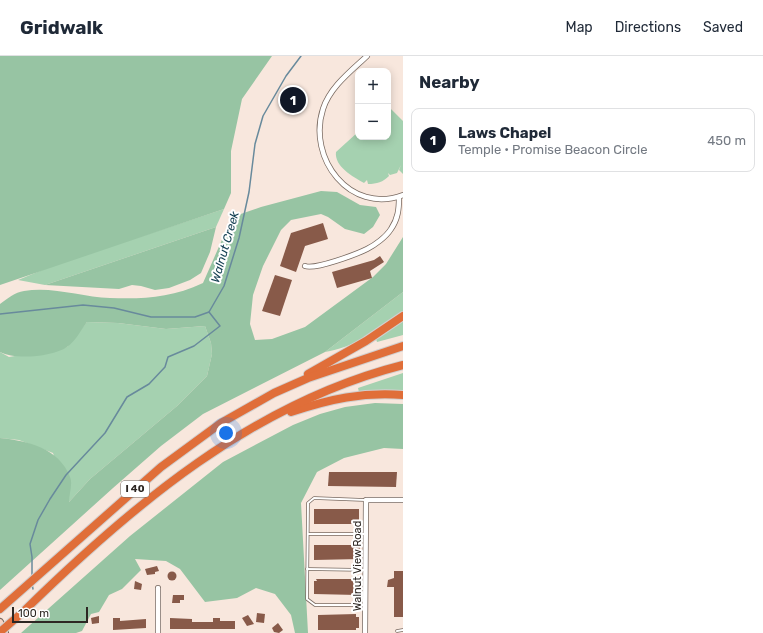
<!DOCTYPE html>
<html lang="en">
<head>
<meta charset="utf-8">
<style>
  :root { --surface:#fff; --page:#f6f6f7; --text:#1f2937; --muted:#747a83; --line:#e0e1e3; --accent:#111827 }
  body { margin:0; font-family:Rubik,sans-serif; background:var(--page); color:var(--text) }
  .controls { position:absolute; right:12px; top:12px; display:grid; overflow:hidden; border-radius:8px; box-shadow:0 2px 10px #0003 }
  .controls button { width:36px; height:36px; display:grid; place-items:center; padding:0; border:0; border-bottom:1px solid var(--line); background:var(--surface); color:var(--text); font:20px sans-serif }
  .scale { position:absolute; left:12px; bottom:10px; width:76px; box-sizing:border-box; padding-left:4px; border:2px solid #2d2723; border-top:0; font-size:11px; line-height:14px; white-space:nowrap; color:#2d2723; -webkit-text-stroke:3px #fff; paint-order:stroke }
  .you { position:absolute; left:226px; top:377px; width:14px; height:14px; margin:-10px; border:3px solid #fff; border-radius:50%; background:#1a73e8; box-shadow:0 0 0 6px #1a73e833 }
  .badge { display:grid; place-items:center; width:26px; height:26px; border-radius:50%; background:var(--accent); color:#fff; font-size:13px; font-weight:700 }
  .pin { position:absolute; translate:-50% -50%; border:2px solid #fff; box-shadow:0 1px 4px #0006 }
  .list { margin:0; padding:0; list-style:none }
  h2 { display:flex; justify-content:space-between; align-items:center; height:52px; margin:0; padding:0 16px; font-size:17px }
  h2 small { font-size:13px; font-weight:400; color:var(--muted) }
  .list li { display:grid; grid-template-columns:26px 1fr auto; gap:12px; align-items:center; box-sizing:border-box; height:64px; margin:0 8px 8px; padding:0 8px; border:1px solid var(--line); border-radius:8px }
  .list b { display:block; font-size:15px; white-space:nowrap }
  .list p { margin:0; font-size:13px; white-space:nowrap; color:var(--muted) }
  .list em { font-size:13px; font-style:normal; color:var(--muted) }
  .map { position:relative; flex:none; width:403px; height:577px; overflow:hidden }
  header { display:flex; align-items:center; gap:24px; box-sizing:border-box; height:56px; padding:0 20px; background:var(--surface); border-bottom:1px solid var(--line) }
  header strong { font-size:19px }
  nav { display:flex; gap:22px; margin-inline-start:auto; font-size:14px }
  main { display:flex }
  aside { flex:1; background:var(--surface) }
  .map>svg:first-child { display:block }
  .green { fill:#a5d1b0 }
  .forest { fill:#97c4a3 }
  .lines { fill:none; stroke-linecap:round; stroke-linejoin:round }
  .stream { stroke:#688a9c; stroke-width:1.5 }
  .building { fill:#885a49 }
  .lane-casing { stroke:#786960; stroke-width:3.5 }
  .street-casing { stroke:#786960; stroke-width:6 }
  .secondary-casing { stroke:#786960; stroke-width:8 }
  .highway-casing { stroke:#d1cfcf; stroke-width:10 }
  .lane { stroke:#fff; stroke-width:2 }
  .street { stroke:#fff; stroke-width:4.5 }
  .secondary { stroke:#f6d4c4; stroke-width:6 }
  .highway { stroke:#e06e39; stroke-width:8 }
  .highway-bridge-casing { stroke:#d1cfcf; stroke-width:10; stroke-linecap:butt }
  .highway-bridge { stroke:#e06e39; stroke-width:8 }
  .labels { text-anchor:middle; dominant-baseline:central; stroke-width:4; stroke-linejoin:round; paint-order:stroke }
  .shield { fill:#fff; stroke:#6c6865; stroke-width:1 }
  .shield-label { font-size:10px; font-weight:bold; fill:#2d2723 }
  .street-label { font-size:11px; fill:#2d2723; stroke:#fff }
  .water-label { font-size:12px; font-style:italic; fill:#123e51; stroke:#fff }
</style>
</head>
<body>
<header>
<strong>Gridwalk</strong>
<nav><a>Map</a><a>Directions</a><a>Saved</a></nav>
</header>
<main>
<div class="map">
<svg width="403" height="577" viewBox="0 0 403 577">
  <rect width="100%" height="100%" fill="#f8e7dd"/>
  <g class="green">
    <path d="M388,50L403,65V118L399,114L401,109L397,117L390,119L388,117L389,120C383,126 377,128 368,128L367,124L364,127C353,121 334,110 336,96L358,76V81H388Z"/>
    <polygon points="224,153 216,171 45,229 18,224 52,210"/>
    <path d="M403,236V255C383,274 352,292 325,296Z"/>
    <polygon points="403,263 403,279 377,286 376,283"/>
    <polygon points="87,266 118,267 166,273 205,270 211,287 212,298 207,320 177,350 90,423 69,446 53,397 19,384 0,382 0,296 9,301 67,291"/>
    <polygon points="403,317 403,335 359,336 358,332"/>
  </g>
  <g class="forest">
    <polygon points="0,0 272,0 242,43 231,95 231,137 224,153 0,229"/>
    <path d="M321,135L337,136L360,149L376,151L380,159L373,171L364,178L345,173L328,161L321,158L291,164L281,174L263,210L253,239L250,268L255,284L272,283L305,271L373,221L386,208L403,181V236L325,296L203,358L161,390L113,432L0,534V382C28,385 59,392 70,421C73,428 69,438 69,446L90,423L177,350L207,320L212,298L211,287L205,270L166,273L118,267L87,266C81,274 75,286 67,291C52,301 15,304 0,296V248C7,243 15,236 24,235C52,230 82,241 110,242C144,243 171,242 203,227L232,161L261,151Z"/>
    <polygon points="216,171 210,196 201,217 190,224 169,232 155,234 141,230 132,229 119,233 45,229"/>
    <polygon points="375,347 403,348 403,393 384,392 344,402 317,416 301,447 308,577 295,577 291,559 275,538 256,532 237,542 205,546 180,513 166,505 135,503 141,514 122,533 109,539 99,556 91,558 82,575 76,577 21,577 130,480 223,406 293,369 320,358 345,351"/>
  </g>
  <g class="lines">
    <g class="stream">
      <polyline points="0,258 83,249 114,252 151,261 195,261 209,256 224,230 239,182 249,136 255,88 263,60 286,20 301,0"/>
      <polyline points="32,520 32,501 30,488 38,464 50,443 66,419 105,377 127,341 149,328 165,311 168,301 194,290 220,270 209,256"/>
      <polyline points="32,528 33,533"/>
    </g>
  </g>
  <g class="building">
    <polygon points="323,167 328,183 305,190 296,216 280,210 291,177"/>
    <polygon points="380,200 384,206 370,215 372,222 337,232 332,216 374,204"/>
    <polygon points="275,219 292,224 280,260 262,255"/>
    <polygon points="329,416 397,416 396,431 328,430"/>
    <rect x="314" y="453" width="45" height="15"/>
    <polygon points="314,489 360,489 360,503 314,504"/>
    <polygon points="157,510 159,515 155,516 155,518 147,519 145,513"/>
    <polygon points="394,515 403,515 403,561 394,561 394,531 387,531 388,524 394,522"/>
    <circle cx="172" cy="520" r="4.5"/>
    <polygon points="316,523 357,523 357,525 359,525 360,537 356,537 357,539 314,538 314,525 317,525"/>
    <polygon points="135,525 142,528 141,534 134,533"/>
    <polygon points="173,539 184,539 184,544 180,544 180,547 172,547"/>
    <polygon points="257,557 265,558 264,567 256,566"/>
    <polygon points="356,558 356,561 359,561 359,572 356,572 356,574 318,574 318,559"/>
    <polygon points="248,559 254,568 247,570 242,562"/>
    <polygon points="99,560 99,567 92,568 91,562"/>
    <polygon points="113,562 120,562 120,565 146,563 146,572 113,574"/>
    <polygon points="170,562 192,563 192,566 213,566 213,562 220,562 220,565 235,565 235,573 170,573"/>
    <polygon points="278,567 283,574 279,577 274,576 272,572"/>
  </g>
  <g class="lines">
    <g class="lane-casing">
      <g id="lane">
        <polyline points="365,444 314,442 308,447 307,543 315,549 365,549"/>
        <polyline points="308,478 364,478"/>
        <polyline points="307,513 366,514"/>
        <polyline points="397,575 403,574"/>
      </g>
    </g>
    <g class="street-casing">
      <g id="street">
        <path d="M367,0C351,15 330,31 323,53C307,102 350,159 403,139"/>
        <path d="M305,210C315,214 357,198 367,193C375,189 386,181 391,173C398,163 399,153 399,141"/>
        <polyline points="158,532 158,577"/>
        <polyline points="365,577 366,444 403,444"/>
      </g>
    </g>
    <g class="secondary-casing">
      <polyline id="secondary" points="0,566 5,577"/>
    </g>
    <g class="highway-casing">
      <g id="highway">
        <polyline points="308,318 366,285 403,260"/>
        <path d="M291,356C330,343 362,336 403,339"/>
        <polyline points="0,553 161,411 221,367 274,337 308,322 403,290"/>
        <path d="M23,556C131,450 253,347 403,309"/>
      </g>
    </g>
    <use href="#lane" class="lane"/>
    <use href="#street" class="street"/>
    <use href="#secondary" class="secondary"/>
    <use href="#highway" class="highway"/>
    <g class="highway-bridge-casing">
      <polyline id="highway-bridge" points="0,576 23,556"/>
    </g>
    <use href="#highway-bridge" class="highway-bridge"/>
  </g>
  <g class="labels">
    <rect class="shield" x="121" y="425" width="28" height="16" rx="3"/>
    <g class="shield-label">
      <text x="135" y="433">I 40</text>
    </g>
    <g class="street-label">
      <text transform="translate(357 510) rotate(-90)">Walnut View Road</text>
    </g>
    <g class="water-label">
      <text transform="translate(225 191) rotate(-74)">Walnut Creek</text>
    </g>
  </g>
</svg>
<div class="controls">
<button>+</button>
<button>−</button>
</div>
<div class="scale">100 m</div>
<div class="you"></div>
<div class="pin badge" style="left:293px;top:44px">1</div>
</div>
<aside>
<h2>Nearby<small></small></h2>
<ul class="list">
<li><span class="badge">1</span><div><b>Laws Chapel</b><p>Temple · Promise Beacon Circle</p></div><em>450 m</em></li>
</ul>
</aside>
</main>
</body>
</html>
